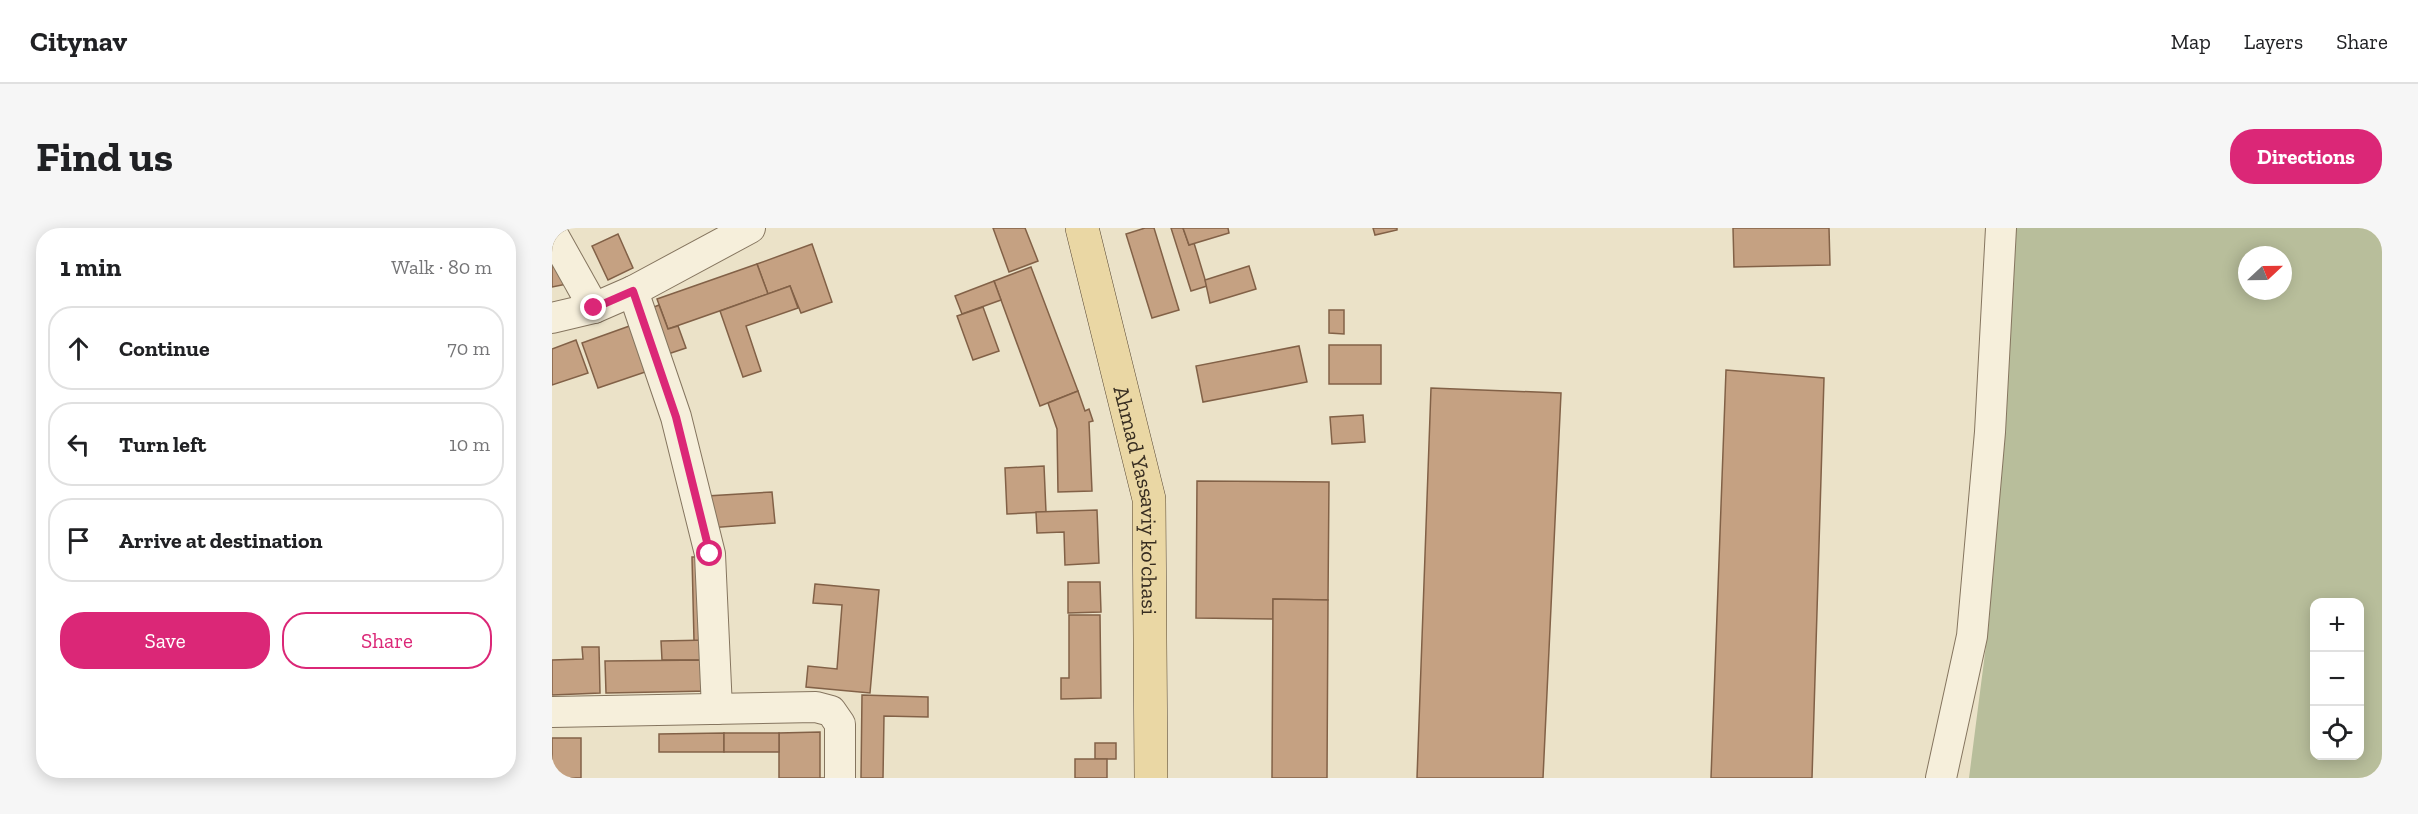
<!DOCTYPE html>
<html lang="en">
<head>
<meta charset="utf-8">
<style>
  :root { --surface:#fff; --page:#f6f6f6; --text:#202124; --muted:#757577; --line:#e0e0e0; --accent:#db2777 }
  body { margin:0; font-family:"Zilla Slab",serif; background:var(--page); color:var(--text) }
  .controls { position:absolute; right:18px; bottom:18px; display:grid; overflow:hidden; border-radius:12px; box-shadow:0 3px 15px #0003 }
  .controls button { width:54px; height:54px; display:grid; place-items:center; padding:0; border:0; border-bottom:2px solid var(--line); background:var(--surface); color:var(--text); font:30px sans-serif }
  .compass { position:absolute; left:1686px; top:18px; width:54px; height:54px; border-radius:50%; background:var(--surface); box-shadow:0 3px 15px #0003; rotate:68deg }
  .stop { position:absolute; width:18px; height:18px; margin:-14px; border:4px solid #db2777; border-radius:50%; background:#fff }
  .stop.end { background:#db2777; border-color:#fff; box-shadow:0 2px 6px #0008 }
  .list { margin:0; padding:0; list-style:none }
  h2 { display:flex; justify-content:space-between; align-items:center; height:78px; margin:0; padding:0 24px; font-size:26px }
  h2 small { font-size:20px; font-weight:400; color:var(--muted) }
  .list li { display:grid; grid-template-columns:39px 1fr auto; gap:18px; align-items:center; box-sizing:border-box; height:84px; margin:0 12px 12px; padding:0 12px; border:2px solid var(--line); border-radius:24px }
  .list b { display:block; font-size:22px; white-space:nowrap }
  .list em { font-size:20px; font-style:normal; color:var(--muted) }
  .actions { display:flex; gap:12px; padding:18px 24px }
  .actions a { flex:1; padding:14px 0; border:2px solid var(--accent); border-radius:24px; text-align:center; font-size:21px; color:var(--accent) }
  .actions .main { background:var(--accent); color:#fff }
  .icon { flex:none; width:33px; height:33px; fill:none; stroke:currentColor; stroke-width:2; stroke-linecap:round; stroke-linejoin:round }
  .map { position:relative; flex:none; width:1830px; height:550px; overflow:hidden; border-radius:24px }
  header { display:flex; align-items:center; gap:36px; box-sizing:border-box; height:84px; padding:0 30px; background:var(--surface); border-bottom:2px solid var(--line) }
  header strong { font-size:28px }
  nav { display:flex; gap:33px; margin-inline-start:auto; font-size:21px }
  .intro { display:flex; align-items:center; justify-content:space-between; box-sizing:border-box; height:144px; padding:0 36px }
  h1 { margin:0; font-size:42px }
  .button { padding:15px 27px; border-radius:24px; background:var(--accent); color:#fff; font-size:21px; font-weight:700 }
  main { display:flex; gap:36px; padding:0 36px }
  aside { flex:1; background:var(--surface); border-radius:24px; box-shadow:0 3px 15px #0003 }
  .map>svg:first-child { display:block }
  .cemetery { fill:#b8be9b; fill-rule:evenodd }
  .building { fill:#c5a182; stroke:#826147; stroke-width:1.5 }
  .lines { fill:none; stroke-linecap:round; stroke-linejoin:round }
  .minor-casing { stroke:#85755f; stroke-width:32 }
  .primary-casing { stroke:#544432; stroke-width:34 }
  .minor { stroke:#f6efdb; stroke-width:30 }
  .primary { stroke:#ead7a4; stroke-width:33 }
  .route { stroke:#db2777; stroke-width:8 }
  .labels { text-anchor:middle; dominant-baseline:central; stroke-width:5; stroke-linejoin:round; paint-order:stroke }
  .street-label { font-size:22px; fill:#372d21; stroke:#f3ecd7 }
</style>
</head>
<body>
<header>
<strong>Citynav</strong>
<nav><a>Map</a><a>Layers</a><a>Share</a></nav>
</header>
<div class="intro"><h1>Find us</h1><a class="button">Directions</a></div>
<main>
<aside>
<h2>1 min<small>Walk · 80 m</small></h2>
<ul class="list">
<li><svg class="icon" aria-label="ahead" viewBox="0 0 24 24"><path d="M12 20V5M6 11l6-6 6 6"/></svg><div><b>Continue</b></div><em>70 m</em></li>
<li><svg class="icon" aria-label="left" viewBox="0 0 24 24"><path d="M17 20v-9H6M10 6l-5 5 5 5"/></svg><div><b>Turn left</b></div><em>10 m</em></li>
<li><svg class="icon" aria-label="arrive" viewBox="0 0 24 24"><path d="M6 21V4h12l-3 4 3 4H6"/></svg><div><b>Arrive at destination</b></div></li>
</ul>
<div class="actions"><a class="main">Save</a><a>Share</a></div>
</aside>
<div class="map">
<svg width="1830" height="550" viewBox="0 0 1830 550">
  <rect width="100%" height="100%" fill="#ebe2c8"/>
  <path class="cemetery" d="M1458,0H1830V550H1417L1437,394ZM1695,27H1731V63H1695ZM1762,374H1808V528H1762Z"/>
  <g class="building">
    <polygon points="441,0 473,0 486,33 457,44"/>
    <polygon points="593,0 602,0 627,82 600,90 574,6"/>
    <polygon points="619,0 631,0 637,17 642,15 655,58 639,63"/>
    <polygon points="631,0 676,0 677,5 637,17"/>
    <polygon points="821,0 845,0 845,2 823,7"/>
    <polygon points="1181,0 1277,0 1278,37 1182,39"/>
    <polygon points="66,6 81,40 56,52 40,18"/>
    <polygon points="260,16 280,74 249,85 238,58 216,66 205,36"/>
    <polygon points="0,29 15,56 0,59"/>
    <polygon points="205,36 216,66 116,101 105,71"/>
    <polygon points="697,38 704,61 658,75 653,52"/>
    <polygon points="479,39 526,163 488,178 442,53"/>
    <polygon points="442,53 449,72 410,86 403,68"/>
    <polygon points="238,58 246,80 194,98 209,143 191,149 168,83"/>
    <polygon points="107,77 116,101 126,98 134,120 113,127 97,81"/>
    <polygon points="431,79 447,123 421,132 405,88"/>
    <polygon points="777,82 792,82 792,106 777,105"/>
    <polygon points="83,96 99,142 46,160 30,115"/>
    <polygon points="24,112 36,145 0,157 0,121"/>
    <rect x="777" y="117" width="52" height="39"/>
    <polygon points="747,118 755,154 651,174 644,138"/>
    <polygon points="1174,142 1272,150 1260,550 1159,550"/>
    <polygon points="879,160 1009,165 991,550 865,550"/>
    <polygon points="526,163 533,183 537,181 541,193 537,194 540,263 506,264 505,201 496,175"/>
    <polygon points="811,187 813,214 780,216 778,189"/>
    <polygon points="492,238 494,284 455,286 453,240"/>
    <polygon points="645,253 777,254 776,372 721,371 721,391 644,390"/>
    <polygon points="220,264 223,295 157,300 155,268"/>
    <polygon points="545,282 547,335 513,337 512,304 485,305 484,284"/>
    <polygon points="140,329 154,329 156,412 142,413"/>
    <polygon points="516,354 548,354 549,384 516,385"/>
    <polygon points="263,356 327,362 318,465 254,459 256,438 285,441 290,377 261,375"/>
    <polygon points="721,371 776,372 775,550 720,550"/>
    <polygon points="517,387 548,387 549,470 509,471 509,450 517,450"/>
    <polygon points="156,412 156,432 110,432 109,413"/>
    <polygon points="30,419 47,419 48,465 0,467 0,432 31,431"/>
    <polygon points="156,432 157,463 54,465 53,433"/>
    <polygon points="310,467 376,469 376,489 332,488 331,550 309,550"/>
    <polygon points="268,504 268,550 275,550 227,550 227,505"/>
    <polygon points="172,505 172,524 107,524 107,506"/>
    <rect x="172" y="505" width="55" height="19"/>
    <rect x="0" y="510" width="29" height="40"/>
    <rect x="543" y="515" width="21" height="16"/>
    <rect x="523" y="531" width="32" height="19"/>
  </g>
  <g class="lines">
    <g class="minor-casing">
      <g id="minor">
        <polyline points="0,5 42,80"/>
        <polyline points="81,63 124,189 158,326 165,481"/>
        <polyline points="0,90 42,80 81,63 198,0"/>
        <polyline points="0,484 264,479 279,483 288,496 288,550"/>
        <polyline points="1389,550 1420,408 1438,204 1449,0"/>
      </g>
    </g>
    <g class="primary-casing">
      <g id="primary">
        <path id="s1" d="M530,0L597,271L599,550"/>
      </g>
    </g>
    <use href="#minor" class="minor"/>
    <use href="#primary" class="primary"/>
  </g>
  <g class="lines">
    <polyline class="route" points="42,80 81,63 124,189 158,326"/>
  </g>
  <g class="labels">
    <g class="street-label">
      <text stroke="none"><textPath href="#s1" startOffset="279">Ahmad Yassaviy ko'chasi</textPath></text>
    </g>
  </g>
</svg>
<div class="controls">
<button>+</button>
<button>−</button>
<button><svg class="icon" aria-label="locate" viewBox="0 0 24 24"><circle cx="12" cy="12" r="6"/><path d="M12 2v4M12 18v4M2 12h4M18 12h4"/></svg></button>
</div>
<svg class="compass" viewBox="-18 -18 36 36"><path d="M0-13l5 13h-10z" fill="#e53935"/><path d="M0 13l5-13h-10z" fill="#757577"/></svg>
<div class="stop" style="left:158px;top:326px"></div>
<div class="stop end" style="left:42px;top:80px"></div>
</div>
</main>
</body>
</html>
